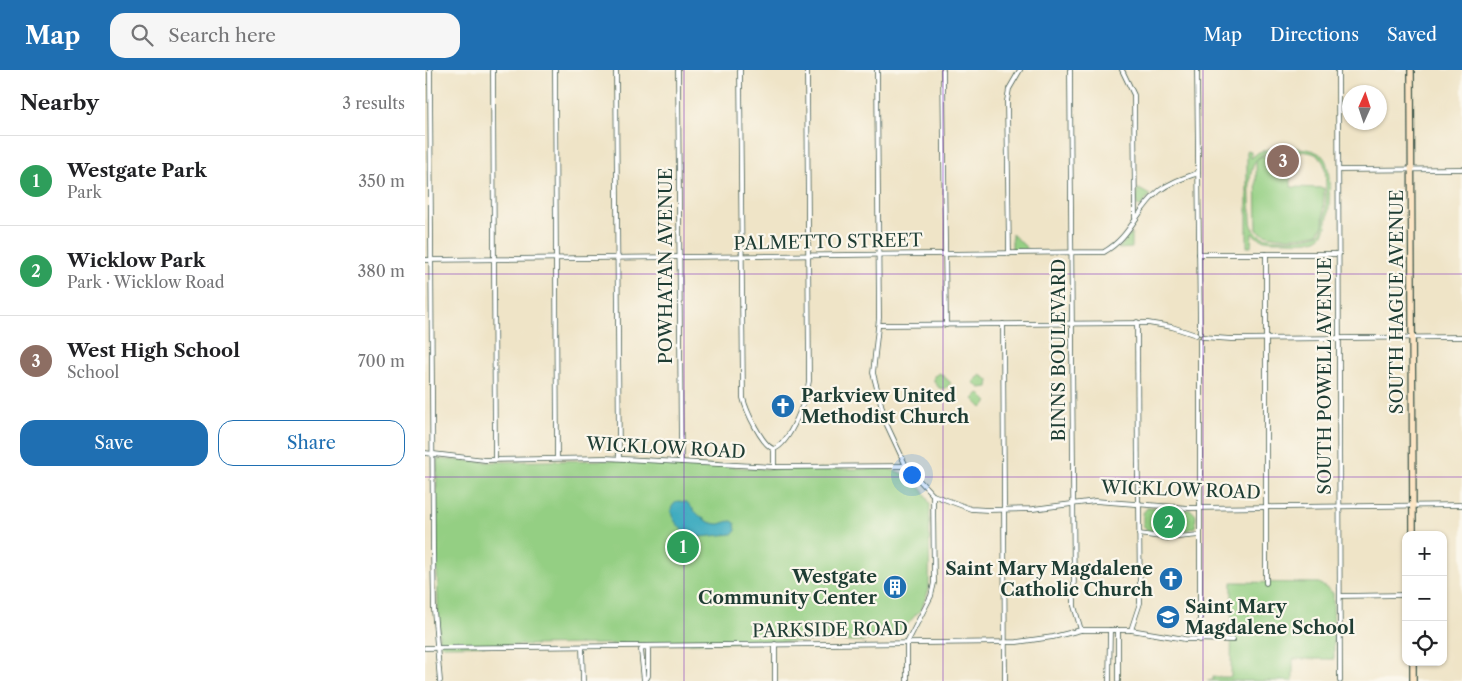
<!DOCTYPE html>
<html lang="en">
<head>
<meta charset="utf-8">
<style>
  :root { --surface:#fff; --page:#f6f6f6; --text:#202124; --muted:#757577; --line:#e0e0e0; --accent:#1f6fb2 }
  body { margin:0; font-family:"Libre Caslon Text",serif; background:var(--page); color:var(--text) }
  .controls { position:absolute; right:15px; bottom:15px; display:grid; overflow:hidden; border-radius:10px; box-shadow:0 1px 4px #0004 }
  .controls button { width:45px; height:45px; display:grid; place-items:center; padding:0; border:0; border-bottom:1px solid var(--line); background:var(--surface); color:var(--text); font:25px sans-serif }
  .compass { position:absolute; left:917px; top:15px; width:45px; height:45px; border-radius:50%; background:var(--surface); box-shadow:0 1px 4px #0004; rotate:3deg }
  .you { position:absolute; left:486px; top:404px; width:18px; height:18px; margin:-12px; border:4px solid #fff; border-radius:50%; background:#1a73e8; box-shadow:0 0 0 8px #1a73e833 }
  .badge { display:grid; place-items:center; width:32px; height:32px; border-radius:50%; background:var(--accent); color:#fff; font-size:16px; font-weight:700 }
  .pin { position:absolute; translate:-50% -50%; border:2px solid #fff; box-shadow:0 1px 5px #0006 }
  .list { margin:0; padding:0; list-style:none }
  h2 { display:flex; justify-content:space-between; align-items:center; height:65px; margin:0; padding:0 20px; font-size:21px }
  h2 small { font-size:16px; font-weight:400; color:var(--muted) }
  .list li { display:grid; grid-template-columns:32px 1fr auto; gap:15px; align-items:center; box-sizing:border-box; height:90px; padding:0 20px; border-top:1px solid var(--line) }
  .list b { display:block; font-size:19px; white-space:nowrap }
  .list p { margin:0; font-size:16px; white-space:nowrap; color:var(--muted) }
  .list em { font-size:16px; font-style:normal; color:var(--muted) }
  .actions { display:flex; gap:10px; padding:15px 20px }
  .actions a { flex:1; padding:11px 0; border:1px solid var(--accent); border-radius:15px; text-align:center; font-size:18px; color:var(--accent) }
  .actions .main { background:var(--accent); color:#fff }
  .icon { flex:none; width:28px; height:28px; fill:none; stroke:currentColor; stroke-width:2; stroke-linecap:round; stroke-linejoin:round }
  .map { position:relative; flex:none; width:1037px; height:611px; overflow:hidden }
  header { display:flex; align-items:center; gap:30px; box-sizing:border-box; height:70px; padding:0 25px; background:var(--accent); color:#fff }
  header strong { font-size:24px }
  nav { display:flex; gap:28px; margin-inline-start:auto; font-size:18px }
  .search { width:350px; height:45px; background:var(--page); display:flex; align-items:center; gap:12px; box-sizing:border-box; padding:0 18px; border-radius:15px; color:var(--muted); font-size:19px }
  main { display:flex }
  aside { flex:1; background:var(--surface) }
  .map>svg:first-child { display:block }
  .green { fill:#94cf83; stroke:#5a865c; fill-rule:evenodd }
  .water { fill:#41acc0; stroke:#30747a }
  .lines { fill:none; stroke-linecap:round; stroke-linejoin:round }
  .street-casing { stroke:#3e564a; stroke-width:5.5 }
  .secondary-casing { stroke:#3e564a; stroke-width:8 }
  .street { stroke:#fff; stroke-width:4 }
  .secondary { stroke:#fce5c4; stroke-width:5.5 }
  .grid { fill:none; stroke:#7b2cbf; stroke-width:1; stroke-opacity:0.55 }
  .labels { text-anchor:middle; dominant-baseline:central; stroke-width:4.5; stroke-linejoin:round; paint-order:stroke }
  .street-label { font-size:18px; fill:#1f3d34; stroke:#fbf7ec }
  .poi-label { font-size:18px; font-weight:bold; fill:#1f3d34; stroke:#fbf7ec; text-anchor:start }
</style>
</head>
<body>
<header>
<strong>Map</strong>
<div class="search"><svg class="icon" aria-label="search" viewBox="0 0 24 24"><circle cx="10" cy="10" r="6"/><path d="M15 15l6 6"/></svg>Search here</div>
<nav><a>Map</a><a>Directions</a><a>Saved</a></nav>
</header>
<main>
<aside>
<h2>Nearby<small>3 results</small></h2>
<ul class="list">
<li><span class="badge" style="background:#2e9e5b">1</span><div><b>Westgate Park</b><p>Park</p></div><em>350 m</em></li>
<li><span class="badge" style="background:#2e9e5b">2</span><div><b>Wicklow Park</b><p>Park · Wicklow Road</p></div><em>380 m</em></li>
<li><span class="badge" style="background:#8d6e63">3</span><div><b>West High School</b><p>School</p></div><em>700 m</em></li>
</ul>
<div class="actions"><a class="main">Save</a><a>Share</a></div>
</aside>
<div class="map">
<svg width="1037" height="611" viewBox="0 0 1037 611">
  <rect width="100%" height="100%" fill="#fbf7ec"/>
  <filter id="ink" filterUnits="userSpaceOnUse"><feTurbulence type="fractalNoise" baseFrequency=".02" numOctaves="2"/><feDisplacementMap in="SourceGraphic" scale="10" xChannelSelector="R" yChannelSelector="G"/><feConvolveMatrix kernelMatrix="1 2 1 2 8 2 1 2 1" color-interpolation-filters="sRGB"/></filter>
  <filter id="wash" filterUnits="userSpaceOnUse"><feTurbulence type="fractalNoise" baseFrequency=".0096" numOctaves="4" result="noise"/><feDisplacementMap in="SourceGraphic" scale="20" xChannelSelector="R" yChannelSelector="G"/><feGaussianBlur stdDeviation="1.12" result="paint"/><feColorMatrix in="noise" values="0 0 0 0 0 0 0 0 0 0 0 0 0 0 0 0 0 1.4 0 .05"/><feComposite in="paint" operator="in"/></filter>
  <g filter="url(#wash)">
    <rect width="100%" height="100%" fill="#efe4c7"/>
    <g class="green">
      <path d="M844,79C858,79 881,75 893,83C898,85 901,90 902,95C906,108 906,158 896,166C887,174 870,171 859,171C846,171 836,172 827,163L826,177H822V80L826,81V88L834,82ZM842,83C856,83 880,78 892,85C895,87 897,90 899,94C902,104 902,155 896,162C889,170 846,171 836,166C830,163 827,158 826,151C826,132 818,88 842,83Z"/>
      <path d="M837,86H866V117L899,118L898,155L893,163C877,168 844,170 832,160L831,90Z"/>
      <polygon points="714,119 725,125 715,137 712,135 712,120"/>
      <polygon points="707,163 707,178 693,179"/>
      <polygon points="587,164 602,178 602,181 587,180"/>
      <polygon points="515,303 526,313 520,319 514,318 509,311 509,306"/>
      <polygon points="556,305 564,310 563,317 555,318 548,312"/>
      <polygon points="554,323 563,332 557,338 548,329"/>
      <polygon points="12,389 61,392 181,390 344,399 463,399 477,403 497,419 505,434 504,520 496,539 480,557 467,565 438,571 18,576 14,572 11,456"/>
      <polygon points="723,437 766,440 771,445 770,457 754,463 725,463 718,455 718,443"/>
      <polygon points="807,512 894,513 908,523 909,589 868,589 868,611 782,611 788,610 788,607 806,607"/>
    </g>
    <path class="water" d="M253,431L262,432C269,441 281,455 295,454C299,453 302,451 307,451L310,453L311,461L307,464L265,468C257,460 235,441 253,431Z"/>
  </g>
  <g filter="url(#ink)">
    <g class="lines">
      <g class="street-casing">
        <g id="street">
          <polyline points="5,0 8,478 9,540 15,611"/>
          <polyline points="68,0 70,389"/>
          <polyline points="130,0 132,388"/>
          <polyline points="191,0 194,388"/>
          <polyline points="253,0 256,392"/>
          <path d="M315,0L318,328C321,340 337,376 349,379"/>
          <polyline points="452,0 454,248 448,303 461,353 481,396 508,425 546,439 563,440 608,439 670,431 764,438 1037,435"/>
          <polyline points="518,0 521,255"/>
          <polyline points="645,0 649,536 656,560"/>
          <polyline points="697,0 709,25 710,148"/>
          <polyline points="772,0 775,263"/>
          <polyline points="913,0 915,611"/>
          <polyline points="914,100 1037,99"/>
          <polyline points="584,184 582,31 584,19 595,0"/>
          <polyline points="774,184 914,184"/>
          <polyline points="841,184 841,513"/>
          <path d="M0,190L679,182C706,167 711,140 734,121C745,112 759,108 773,103"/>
          <polyline points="712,252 713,433"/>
          <polyline points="578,254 580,611"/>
          <polyline points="454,255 723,253 747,257 771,265"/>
          <polyline points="778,267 806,269 1037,267"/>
          <polyline points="775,270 775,570"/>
          <path d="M349,379C365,374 382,327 384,311L382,0"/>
          <polyline points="349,379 349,397"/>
          <polyline points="0,383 60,390 180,388 349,397 481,396"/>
          <polyline points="714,464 743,468 774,465"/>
          <polyline points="915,526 981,525"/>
          <polyline points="706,560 715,533 714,433"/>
          <polyline points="350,574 350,611"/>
          <polyline points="157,577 158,611"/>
          <polyline points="0,578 592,572 628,567 656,560 706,560 760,569 808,570"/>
          <polyline points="219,611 216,580 220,576 223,579 223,606 220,611"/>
          <polyline points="482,611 482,573 506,526 509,513 508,425"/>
          <polyline points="684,611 685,560"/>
          <polyline points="693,611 693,560"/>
        </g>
      </g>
      <g class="secondary-casing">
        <g id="secondary">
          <polyline points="986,0 988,465"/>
          <polyline points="988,592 988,611"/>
        </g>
      </g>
      <use href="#street" class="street"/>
      <use href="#secondary" class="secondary"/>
    </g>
  </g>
  <path class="grid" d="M259,0V611M518,0V611M778,0V611M0,204H1037M0,407H1037"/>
  <defs>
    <g id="church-disc" transform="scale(1.25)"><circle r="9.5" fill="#1f6fb2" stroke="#fbf7ec"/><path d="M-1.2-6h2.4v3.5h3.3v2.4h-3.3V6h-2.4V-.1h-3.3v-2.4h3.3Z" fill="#fff"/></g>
    <g id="building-disc" transform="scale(1.25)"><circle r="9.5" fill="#1f6fb2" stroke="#fbf7ec"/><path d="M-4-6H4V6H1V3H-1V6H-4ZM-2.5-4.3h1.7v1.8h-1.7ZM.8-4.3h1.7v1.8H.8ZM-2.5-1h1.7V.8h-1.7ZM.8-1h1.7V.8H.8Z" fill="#fff"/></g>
    <g id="school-disc" transform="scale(1.25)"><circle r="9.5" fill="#1f6fb2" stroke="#fbf7ec"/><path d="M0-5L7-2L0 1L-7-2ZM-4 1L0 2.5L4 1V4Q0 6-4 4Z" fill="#fff"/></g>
  </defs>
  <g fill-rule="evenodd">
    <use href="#church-disc" x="358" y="336"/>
    <use href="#church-disc" x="746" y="509"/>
    <use href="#building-disc" x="470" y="517"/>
    <use href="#school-disc" x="743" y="547"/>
  </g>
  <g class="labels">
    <g class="street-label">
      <text transform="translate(403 172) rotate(-1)">PALMETTO STREET</text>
      <text transform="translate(241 196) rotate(-90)">POWHATAN AVENUE</text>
      <text transform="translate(972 232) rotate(-90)">SOUTH HAGUE AVENUE</text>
      <text transform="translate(634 280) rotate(-90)">BINNS BOULEVARD</text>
      <text transform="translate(900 306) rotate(-90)">SOUTH POWELL AVENUE</text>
      <text transform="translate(241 378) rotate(3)">WICKLOW ROAD</text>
      <text transform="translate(756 420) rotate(2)">WICKLOW ROAD</text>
      <text transform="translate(405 560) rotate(-1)">PARKSIDE ROAD</text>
    </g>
    <g class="poi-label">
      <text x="376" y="326">Parkview United<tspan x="376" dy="21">Methodist Church</tspan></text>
      <text x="728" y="499" text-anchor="end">Saint Mary Magdalene<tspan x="728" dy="21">Catholic Church</tspan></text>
      <text x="452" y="507" text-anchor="end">Westgate<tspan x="452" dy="21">Community Center</tspan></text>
      <text x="760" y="537">Saint Mary<tspan x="760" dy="21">Magdalene School</tspan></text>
    </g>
  </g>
</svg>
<div class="controls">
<button>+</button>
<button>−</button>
<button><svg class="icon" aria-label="locate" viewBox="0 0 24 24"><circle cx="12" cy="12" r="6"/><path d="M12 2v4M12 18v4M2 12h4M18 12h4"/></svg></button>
</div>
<svg class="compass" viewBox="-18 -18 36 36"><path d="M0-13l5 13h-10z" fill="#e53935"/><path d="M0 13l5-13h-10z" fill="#757577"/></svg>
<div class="you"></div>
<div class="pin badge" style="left:258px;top:477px;background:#2e9e5b">1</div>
<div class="pin badge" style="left:744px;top:452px;background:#2e9e5b">2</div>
<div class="pin badge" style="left:858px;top:91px;background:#8d6e63">3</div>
</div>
</main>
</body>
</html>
